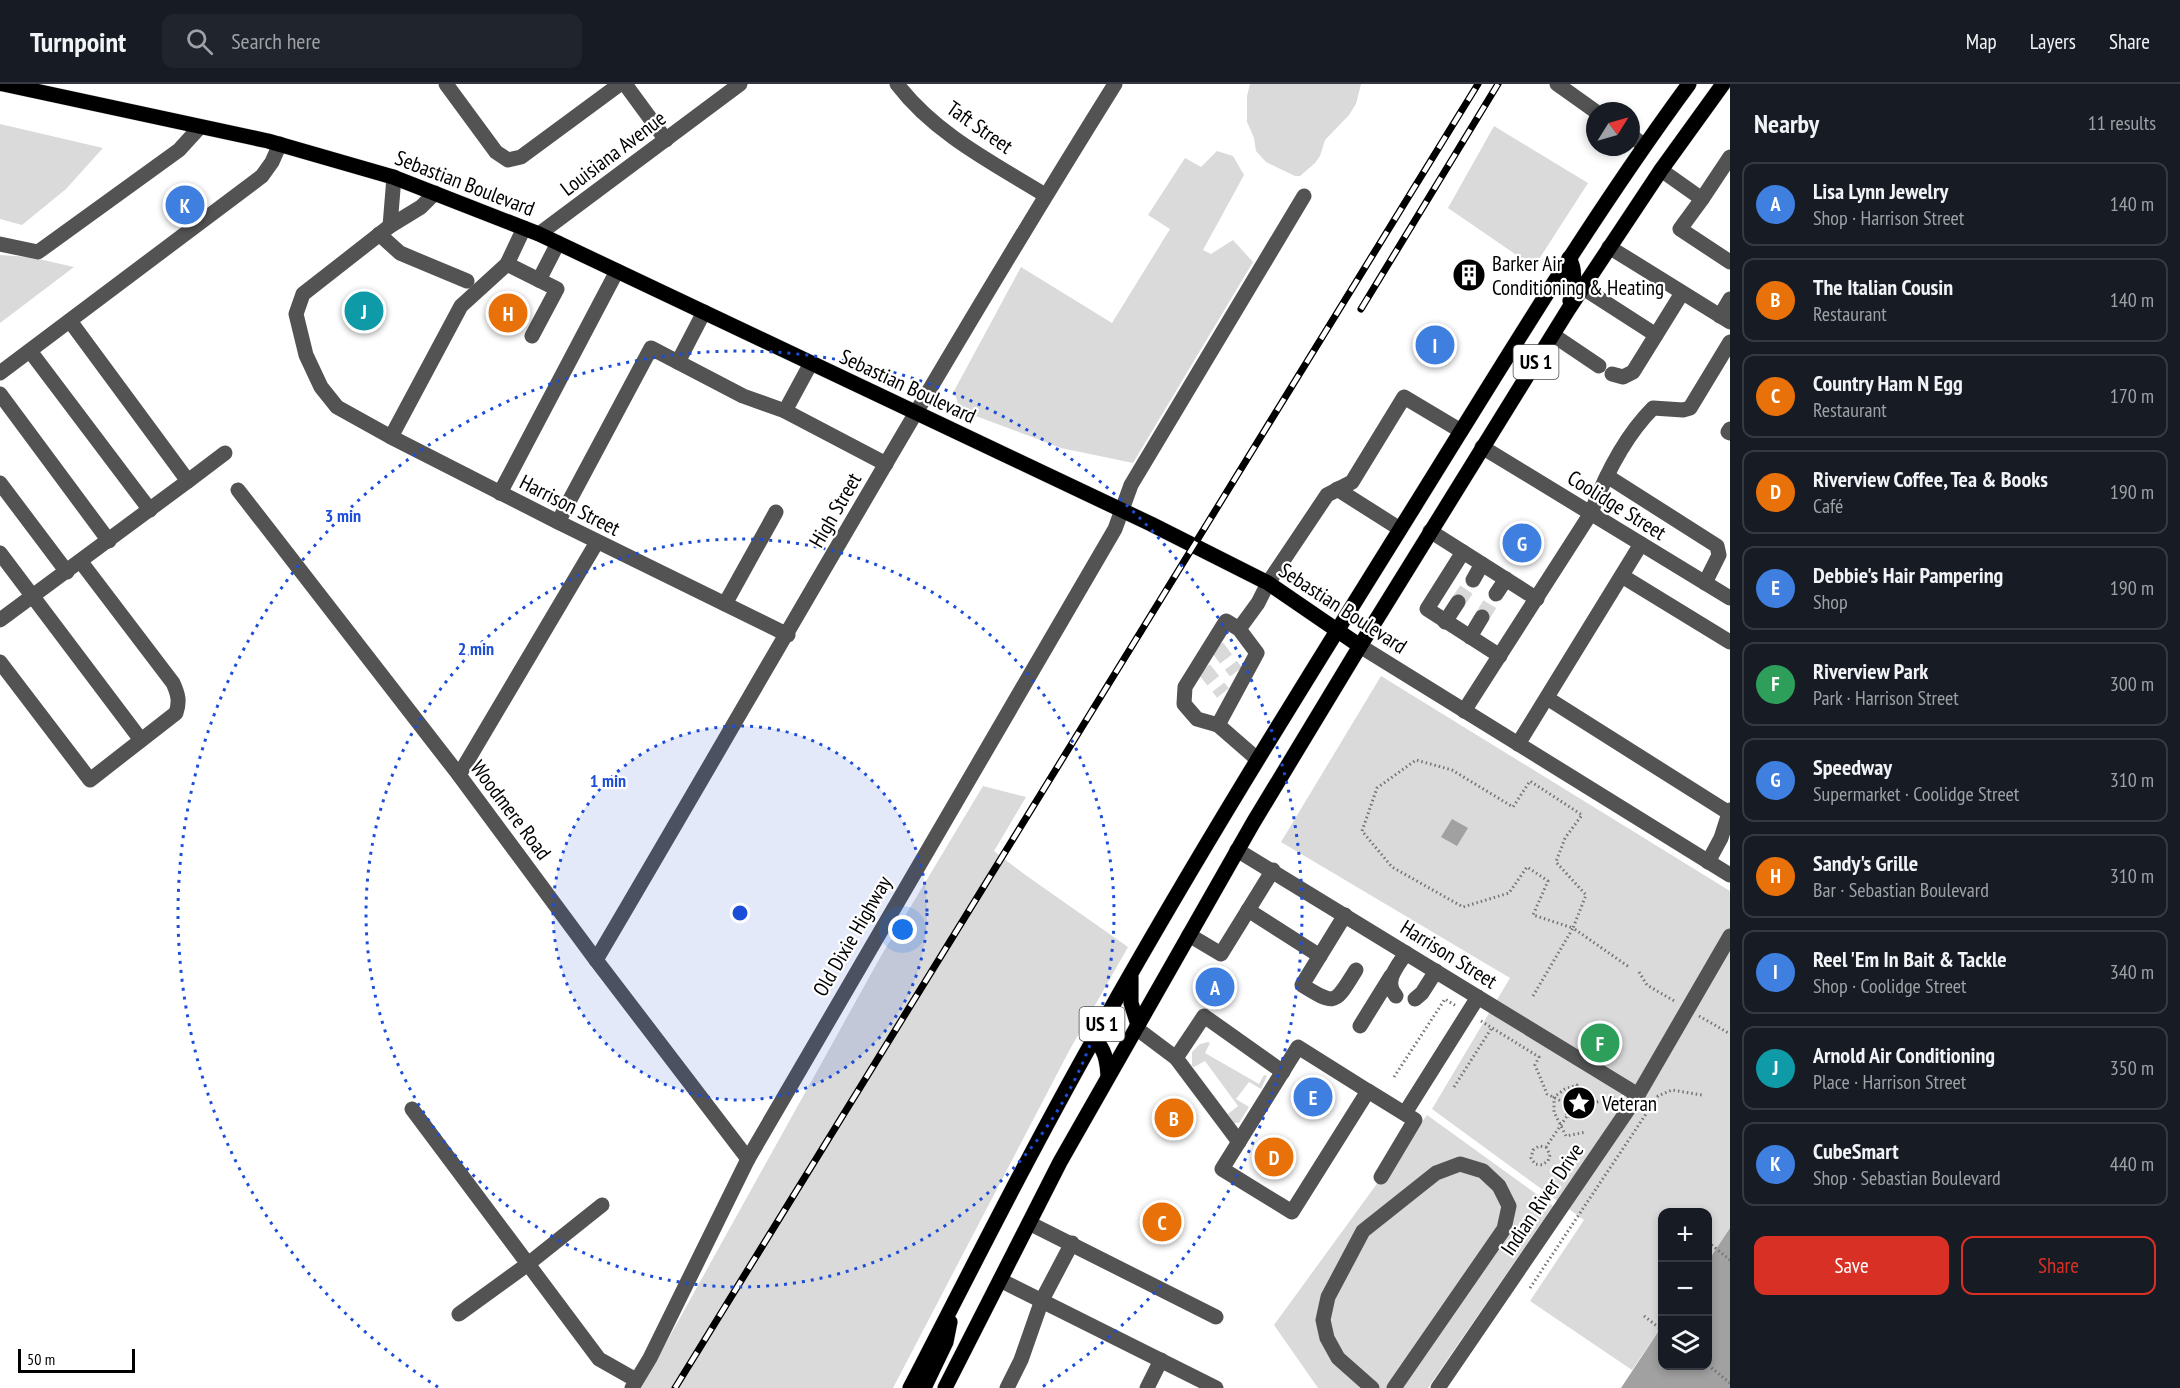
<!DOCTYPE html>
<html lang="en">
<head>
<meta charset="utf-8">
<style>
  :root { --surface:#171b24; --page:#20242c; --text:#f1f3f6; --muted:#9ea1a6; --line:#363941; --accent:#d93025 }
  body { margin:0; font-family:"PT Sans Narrow",sans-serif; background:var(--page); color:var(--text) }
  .controls { position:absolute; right:18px; bottom:18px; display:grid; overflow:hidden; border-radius:12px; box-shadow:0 3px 9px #0003 }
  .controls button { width:54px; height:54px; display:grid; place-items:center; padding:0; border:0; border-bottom:2px solid var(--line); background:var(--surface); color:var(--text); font:30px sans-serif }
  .compass { position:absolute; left:1586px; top:18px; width:54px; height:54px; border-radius:50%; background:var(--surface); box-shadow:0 3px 9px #0003; rotate:53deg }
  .scale { position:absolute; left:18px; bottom:15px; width:117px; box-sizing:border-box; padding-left:6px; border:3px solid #000; border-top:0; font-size:16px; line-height:21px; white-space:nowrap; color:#000; -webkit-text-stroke:4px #fff; paint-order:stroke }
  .you { position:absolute; left:903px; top:846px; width:21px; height:21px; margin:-15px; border:4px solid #fff; border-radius:50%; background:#1a73e8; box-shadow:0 0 0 9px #1a73e833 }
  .badge { display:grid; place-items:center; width:39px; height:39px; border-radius:50%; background:var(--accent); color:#fff; font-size:20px; font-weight:700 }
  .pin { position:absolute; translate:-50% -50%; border:3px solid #fff; box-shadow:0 2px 6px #0006 }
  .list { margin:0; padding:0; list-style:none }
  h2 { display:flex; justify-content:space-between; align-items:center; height:78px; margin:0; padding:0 24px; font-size:26px }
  h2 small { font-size:20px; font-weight:400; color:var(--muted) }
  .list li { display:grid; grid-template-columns:39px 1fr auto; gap:18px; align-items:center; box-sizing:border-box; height:84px; margin:0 12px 12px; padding:0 12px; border:2px solid var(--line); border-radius:12px }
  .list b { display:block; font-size:22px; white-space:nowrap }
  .list p { margin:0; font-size:20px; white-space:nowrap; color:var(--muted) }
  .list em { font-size:20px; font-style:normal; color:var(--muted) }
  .actions { display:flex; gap:12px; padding:18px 24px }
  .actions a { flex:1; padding:14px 0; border:2px solid var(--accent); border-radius:12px; text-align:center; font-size:21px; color:var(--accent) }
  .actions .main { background:var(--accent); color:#fff }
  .icon { flex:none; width:33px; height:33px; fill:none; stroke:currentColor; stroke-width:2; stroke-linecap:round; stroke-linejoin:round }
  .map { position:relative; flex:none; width:1730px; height:1304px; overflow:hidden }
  header { display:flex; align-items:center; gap:36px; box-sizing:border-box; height:84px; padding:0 30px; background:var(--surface); border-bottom:2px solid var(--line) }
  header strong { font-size:28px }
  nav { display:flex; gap:33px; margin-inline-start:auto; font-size:21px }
  .search { width:420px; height:54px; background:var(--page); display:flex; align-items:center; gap:15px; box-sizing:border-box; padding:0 21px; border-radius:12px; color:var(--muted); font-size:22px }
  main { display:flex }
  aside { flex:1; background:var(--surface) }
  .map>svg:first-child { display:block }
  .green { fill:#dadada }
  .water { fill:#a1a1a1 }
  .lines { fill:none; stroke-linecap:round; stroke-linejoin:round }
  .minor-tunnel { stroke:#d9d9d9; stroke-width:15; stroke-dasharray:15 8; stroke-linecap:butt }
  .major-casing { stroke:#dbdbdb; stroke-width:16 }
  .path { stroke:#757575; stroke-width:3; stroke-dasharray:1.5 3; stroke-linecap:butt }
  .minor { stroke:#535353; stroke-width:15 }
  .major { stroke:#000; stroke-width:15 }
  .rail-casing { stroke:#000; stroke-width:7 }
  .rail { stroke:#fff; stroke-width:4.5; stroke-dasharray:14; stroke-linecap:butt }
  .ring { fill:none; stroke:#1d4ed8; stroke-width:3; stroke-dasharray:3 6 }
  .labels { text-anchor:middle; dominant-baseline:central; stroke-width:4.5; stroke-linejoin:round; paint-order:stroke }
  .shield { fill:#fff; stroke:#4c4c4c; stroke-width:1.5 }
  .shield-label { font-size:20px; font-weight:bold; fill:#000 }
  .street-label { font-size:21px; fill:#000; stroke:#fff }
  .poi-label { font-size:21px; fill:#000; stroke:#fff; text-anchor:start }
  .centre { fill:#1d4ed8; stroke:#fff; stroke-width:3 }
  .ring-label { font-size:18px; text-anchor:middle; font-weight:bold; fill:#1d4ed8; stroke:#fff; stroke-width:4.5; stroke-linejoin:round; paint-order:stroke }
</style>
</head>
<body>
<header>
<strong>Turnpoint</strong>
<div class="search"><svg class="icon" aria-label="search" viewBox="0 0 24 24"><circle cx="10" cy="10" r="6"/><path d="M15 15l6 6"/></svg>Search here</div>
<nav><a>Map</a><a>Layers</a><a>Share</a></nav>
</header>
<main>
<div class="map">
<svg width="1730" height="1304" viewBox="0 0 1730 1304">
  <rect width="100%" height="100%" fill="#fff"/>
  <g class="green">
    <polygon points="1250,0 1361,0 1356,20 1349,31 1325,56 1320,72 1315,79 1300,92 1295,92 1266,78 1256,67 1254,54 1247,38 1247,12"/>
    <polygon points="0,40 103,64 66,105 22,141 0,135"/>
    <polygon points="1494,42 1588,99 1534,183 1448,124"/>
    <polygon points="1217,67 1233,72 1244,91 1203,166 1211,170 1233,156 1253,178 1133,379 1061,364 960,326 954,307 1021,183 1112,239 1170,145 1148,131 1185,74 1201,83"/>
    <polygon points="0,171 30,173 74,183 0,239"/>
    <polygon points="1381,592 1730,807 1730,1144 1708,1177 1708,1128 1662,1128 1662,1242 1632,1286 1530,1217 1584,1136 1432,1025 1510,894 1281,758"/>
    <polygon points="983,702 1026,713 994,767 1024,790 1128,863 1069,967 893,1304 641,1304 881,872"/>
    <polygon points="1208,958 1210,959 1205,969 1259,1000 1264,991 1267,992 1261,1005 1249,998 1236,1015 1249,1023 1239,1039 1234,1039 1228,1030 1238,1022 1205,977 1194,983 1192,982 1192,968 1200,960"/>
    <polygon points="1427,1031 1553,1122 1428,1304 1318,1304 1274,1241"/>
  </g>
  <g class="water">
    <polygon points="1452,735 1468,744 1457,762 1441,753"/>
    <polygon points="1730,1144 1730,1304 1621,1304 1662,1242 1662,1282 1708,1282 1708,1177"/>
  </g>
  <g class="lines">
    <g class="minor-tunnel">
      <polyline points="1458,518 1473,496"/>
      <polyline points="1482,533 1496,510"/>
      <polyline points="1217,563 1236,588"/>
      <polyline points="1204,585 1223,609"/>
    </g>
    <g class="major-casing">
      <g id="major">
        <polyline points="3,0 268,57 393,93 539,150 1151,440 1268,499 1360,562"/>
        <path d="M1569,174C1577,188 1573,202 1570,217"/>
        <polyline points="1131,893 1131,919 1138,941"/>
        <path d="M1094,954C1105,966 1107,976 1108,992"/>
        <path d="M910,1304C971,1186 1030,1068 1095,953C1196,772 1305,598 1414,423C1503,280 1589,136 1689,0"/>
        <polyline points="924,1304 946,1258 950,1238"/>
        <polyline points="945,1304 1060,1078 1253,739 1360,562 1568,226 1661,86 1723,0"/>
      </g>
    </g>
    <g class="path">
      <polyline points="1639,888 1647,901 1676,918"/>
      <polyline points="1533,912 1573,844 1533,831 1548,797 1527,783 1509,809 1463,823 1392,783 1362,747 1377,704 1416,676 1452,686 1513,723 1530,697 1582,731 1565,754 1556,778 1586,811 1573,844 1629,883"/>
      <polyline points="1699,932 1730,950"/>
      <polyline points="1481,937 1539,973 1535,981 1547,1010 1563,1018"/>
      <polyline points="1394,993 1445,915 1456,922"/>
      <polyline points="1454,1003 1491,945"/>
      <polyline points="1577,1011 1577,1001 1565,1005 1554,1013 1554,1028 1566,1052 1586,1048"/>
      <polygon points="1577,1011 1588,1020 1582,1033 1567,1032 1563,1018"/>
      <polyline points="1588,1020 1615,1014"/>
      <polyline points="1546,1063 1550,1071 1548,1077 1542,1081 1535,1080 1531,1074 1533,1066 1539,1062 1546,1063 1567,1032"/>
      <polyline points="1708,1158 1730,1176"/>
      <polyline points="1530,1204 1658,1012 1672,1006 1702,1011"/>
      <polyline points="1644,1232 1662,1246"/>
      <polyline points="1708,1281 1730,1299"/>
    </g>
    <g class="minor">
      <polyline points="446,0 496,68 508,76 521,73 620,0"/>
      <polyline points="625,0 666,56"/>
      <path d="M897,0C935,50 993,79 1045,111"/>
      <polyline points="1557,0 1595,27"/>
      <polyline points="1631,52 1644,61"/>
      <polyline points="1661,86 1702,115 1730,73"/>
      <polyline points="435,109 421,123 390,142 303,210 296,230 306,271 321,303 337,323 391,353 558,438 788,551"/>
      <polyline points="1702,115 1680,145 1730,178"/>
      <polyline points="390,142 394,93"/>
      <polyline points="379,150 400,169 467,197"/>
      <polyline points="539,150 740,0"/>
      <polyline points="0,160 38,168 179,66 200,43"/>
      <polyline points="1609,163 1730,238"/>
      <polyline points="507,180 524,144"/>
      <polyline points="539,196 558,159"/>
      <polyline points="1583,204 1656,251 1682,209"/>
      <polyline points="1720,232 1730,215"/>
      <polyline points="1553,251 1599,282"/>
      <polyline points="30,267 150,426"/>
      <polyline points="678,278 704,228"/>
      <polyline points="0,289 262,92 272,78 280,60"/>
      <polyline points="1612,290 1623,293 1633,288 1656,251"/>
      <polyline points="0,310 109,457"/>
      <polyline points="785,327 811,279"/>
      <polyline points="1730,345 1728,348 1730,349"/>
      <polyline points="391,353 461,222 507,180 557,205 532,252"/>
      <polyline points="1482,363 1730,514"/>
      <polyline points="1607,392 1717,462 1719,471 1705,499"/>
      <polyline points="188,397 225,369"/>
      <polyline points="0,399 67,488"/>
      <polyline points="1337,405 1400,445"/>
      <polyline points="238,406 459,691 596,876 748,1075"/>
      <polyline points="500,409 617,187"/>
      <polyline points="558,438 651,264 743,312 785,327 886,380"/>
      <polyline points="1430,447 1537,515"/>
      <polyline points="1463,468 1427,525 1500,572"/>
      <polyline points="0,469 141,656"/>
      <polyline points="1622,492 1730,558"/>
      <polyline points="1473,496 1482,480"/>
      <polyline points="1496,510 1506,495"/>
      <polyline points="725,520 776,428"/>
      <polyline points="0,536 188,397 70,237"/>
      <polyline points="1445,538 1458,518"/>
      <polyline points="1239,545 1257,569 1218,641 1197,635 1184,620 1185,603 1226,537 1239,545 1258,519 1268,499 1327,411 1352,398 1404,313 1461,347"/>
      <polyline points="1470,553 1482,533"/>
      <polyline points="1360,562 1730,791"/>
      <path d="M0,578L90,696L176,629C180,617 178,610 173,599L81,478"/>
      <polyline points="1547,614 1729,729"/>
      <path d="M1464,627L1591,429C1605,392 1625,352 1653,324L1683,326L1690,324L1730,258"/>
      <polyline points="1218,641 1257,675"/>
      <polyline points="1518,660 1641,460"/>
      <polyline points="459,691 597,458"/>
      <polyline points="1237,766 1638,1011"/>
      <polyline points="1708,778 1721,754 1730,726"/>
      <polyline points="1248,826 1320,872"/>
      <path d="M1345,831L1302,901C1337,923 1335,919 1356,886"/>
      <polyline points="1189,851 1221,870 1273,786"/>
      <path d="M596,876C768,584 935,288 1115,0"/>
      <path d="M1396,912C1383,897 1397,883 1406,869"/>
      <polyline points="1415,915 1422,909 1436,887"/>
      <polyline points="1360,942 1391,892"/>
      <polyline points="1136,944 1176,974"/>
      <polygon points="1298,963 1368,1007 1292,1128 1222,1085"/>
      <polyline points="1368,1007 1415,1036 1381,1093"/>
      <polyline points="412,1025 599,1275 636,1296"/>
      <polyline points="1405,1029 1478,913"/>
      <polyline points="1239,1058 1176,974 1204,932 1283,988"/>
      <polyline points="1029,1139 1216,1233"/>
      <polyline points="1000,1196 1216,1304"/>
      <polyline points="459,1230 528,1180 602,1121"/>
      <polyline points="632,1304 650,1274 748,1075 1115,445 1131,401 1304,112"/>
      <polyline points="1007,1304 1021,1276 1042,1216 1072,1159"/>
      <polyline points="1147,1304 1161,1276"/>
      <polyline points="1372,1304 1338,1274 1327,1254 1323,1236 1328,1213 1363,1147 1436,1089 1460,1080 1483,1087 1499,1102 1509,1122 1504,1145 1394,1304"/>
      <polyline points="1438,1304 1638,1011 1730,852"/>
    </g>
    <use href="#major" class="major"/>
    <g class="rail-casing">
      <g id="rail">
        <polyline points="1361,225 1498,0"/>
        <polyline points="675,1304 1478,0"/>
      </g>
    </g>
    <use href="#rail" class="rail"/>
  </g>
  <circle cx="740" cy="829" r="187" fill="#1d4ed8" fill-opacity=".12"/>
  <g class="ring">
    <circle cx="740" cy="829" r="187"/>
    <circle cx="740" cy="829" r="374"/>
    <path d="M438 1303A562 562 0 1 1 1042 1303"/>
  </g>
  <defs>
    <g id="building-disc" transform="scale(1.725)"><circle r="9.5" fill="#000" stroke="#fff"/><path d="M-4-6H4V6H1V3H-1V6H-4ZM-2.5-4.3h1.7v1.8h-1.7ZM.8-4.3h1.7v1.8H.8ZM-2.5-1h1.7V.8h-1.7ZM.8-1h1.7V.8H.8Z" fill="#fff"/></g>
    <g id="sight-disc" transform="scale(1.725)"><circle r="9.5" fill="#000" stroke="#fff"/><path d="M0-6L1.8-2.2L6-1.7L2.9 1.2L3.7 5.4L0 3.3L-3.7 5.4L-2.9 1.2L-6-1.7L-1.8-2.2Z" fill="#fff"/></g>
  </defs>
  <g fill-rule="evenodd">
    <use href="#building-disc" x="1469" y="191"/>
    <use href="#sight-disc" x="1579" y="1019"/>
  </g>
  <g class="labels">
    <g class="shield">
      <rect x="1513.5" y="261" width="45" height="34" rx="4.5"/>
      <rect x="1079.5" y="923" width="45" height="34" rx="4.5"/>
    </g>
    <g class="shield-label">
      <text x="1536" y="278">US 1</text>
      <text x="1102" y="940">US 1</text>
    </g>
    <g class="street-label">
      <text transform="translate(980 43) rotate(35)">Taft Street</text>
      <text transform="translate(613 69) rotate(-37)">Louisiana Avenue</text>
      <text transform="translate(465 99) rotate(21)">Sebastian Boulevard</text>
      <text transform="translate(908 302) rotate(25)">Sebastian Boulevard</text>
      <text transform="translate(570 421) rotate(27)">Harrison Street</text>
      <text transform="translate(1617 421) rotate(32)">Coolidge Street</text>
      <text transform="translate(835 426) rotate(-60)">High Street</text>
      <text transform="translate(1343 524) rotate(33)">Sebastian Boulevard</text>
      <text transform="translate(511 726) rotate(53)">Woodmere Road</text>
      <text transform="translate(852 852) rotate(-60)">Old Dixie Highway</text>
      <text transform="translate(1449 870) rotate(32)">Harrison Street</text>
      <text transform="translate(1542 1115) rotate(-56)">Indian River Drive</text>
    </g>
    <g class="poi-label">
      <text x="1492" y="179">Barker Air<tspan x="1492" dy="24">Conditioning &amp; Heating</tspan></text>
      <text x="1602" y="1019">Veteran</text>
    </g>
  </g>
  <circle cx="740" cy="829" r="9" class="centre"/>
  <g class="ring-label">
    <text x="343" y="438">3 min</text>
    <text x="476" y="571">2 min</text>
    <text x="608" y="703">1 min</text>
  </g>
</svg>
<div class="controls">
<button>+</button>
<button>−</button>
<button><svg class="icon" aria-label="layers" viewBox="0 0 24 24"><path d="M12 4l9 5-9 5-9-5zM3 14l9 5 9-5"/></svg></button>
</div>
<svg class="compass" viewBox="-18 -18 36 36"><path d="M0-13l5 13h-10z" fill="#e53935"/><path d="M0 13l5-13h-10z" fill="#9ea1a6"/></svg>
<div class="scale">50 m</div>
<div class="you"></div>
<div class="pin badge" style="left:1215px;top:903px;background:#3f7fe0">A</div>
<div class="pin badge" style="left:1174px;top:1034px;background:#e8710a">B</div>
<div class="pin badge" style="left:1162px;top:1138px;background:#e8710a">C</div>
<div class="pin badge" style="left:1274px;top:1073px;background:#e8710a">D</div>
<div class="pin badge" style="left:1313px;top:1013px;background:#3f7fe0">E</div>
<div class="pin badge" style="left:1600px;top:959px;background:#2e9e5b">F</div>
<div class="pin badge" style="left:1522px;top:459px;background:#3f7fe0">G</div>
<div class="pin badge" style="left:508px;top:229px;background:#e8710a">H</div>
<div class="pin badge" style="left:1435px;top:261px;background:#3f7fe0">I</div>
<div class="pin badge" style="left:364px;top:227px;background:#0f9aa8">J</div>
<div class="pin badge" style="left:185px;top:121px;background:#3f7fe0">K</div>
</div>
<aside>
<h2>Nearby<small>11 results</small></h2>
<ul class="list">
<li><span class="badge" style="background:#3f7fe0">A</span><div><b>Lisa Lynn Jewelry</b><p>Shop · Harrison Street</p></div><em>140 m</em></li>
<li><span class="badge" style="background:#e8710a">B</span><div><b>The Italian Cousin</b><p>Restaurant</p></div><em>140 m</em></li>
<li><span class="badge" style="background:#e8710a">C</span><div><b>Country Ham N Egg</b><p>Restaurant</p></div><em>170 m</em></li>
<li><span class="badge" style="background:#e8710a">D</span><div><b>Riverview Coffee, Tea &amp; Books</b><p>Café</p></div><em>190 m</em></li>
<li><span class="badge" style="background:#3f7fe0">E</span><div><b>Debbie's Hair Pampering</b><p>Shop</p></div><em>190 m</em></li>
<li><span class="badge" style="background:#2e9e5b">F</span><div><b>Riverview Park</b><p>Park · Harrison Street</p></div><em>300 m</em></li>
<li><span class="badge" style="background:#3f7fe0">G</span><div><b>Speedway</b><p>Supermarket · Coolidge Street</p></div><em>310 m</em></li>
<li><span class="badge" style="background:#e8710a">H</span><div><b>Sandy's Grille</b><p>Bar · Sebastian Boulevard</p></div><em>310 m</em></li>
<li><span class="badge" style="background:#3f7fe0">I</span><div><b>Reel 'Em In Bait &amp; Tackle</b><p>Shop · Coolidge Street</p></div><em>340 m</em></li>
<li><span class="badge" style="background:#0f9aa8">J</span><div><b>Arnold Air Conditioning</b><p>Place · Harrison Street</p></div><em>350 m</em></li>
<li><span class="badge" style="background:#3f7fe0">K</span><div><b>CubeSmart</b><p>Shop · Sebastian Boulevard</p></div><em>440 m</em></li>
</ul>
<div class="actions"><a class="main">Save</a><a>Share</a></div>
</aside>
</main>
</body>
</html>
